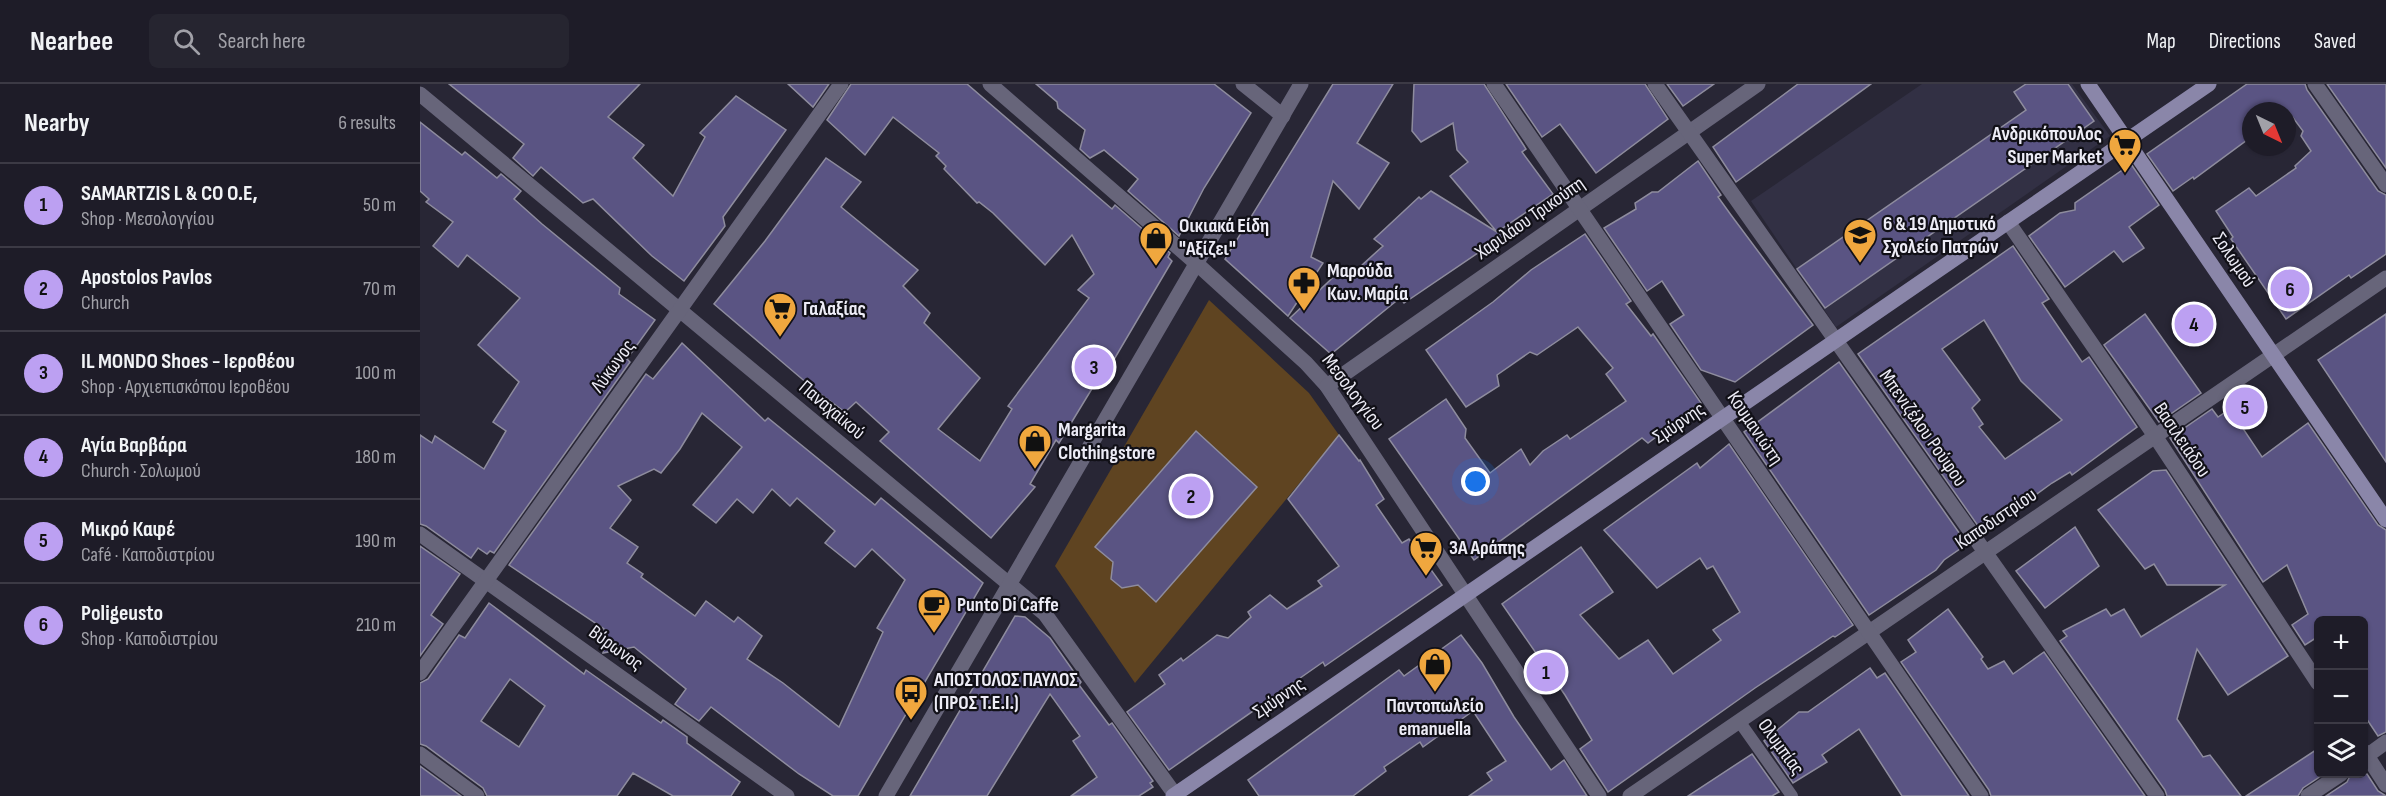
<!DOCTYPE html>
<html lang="en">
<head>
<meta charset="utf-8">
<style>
  :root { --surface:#1e1c28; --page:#262530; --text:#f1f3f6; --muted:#a1a1a8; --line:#3c3a45; --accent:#bca0f2 }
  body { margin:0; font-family:"Sofia Sans Condensed",sans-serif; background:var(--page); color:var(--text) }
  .controls { position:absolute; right:18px; bottom:18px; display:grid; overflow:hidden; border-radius:9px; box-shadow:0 2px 4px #0004 }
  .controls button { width:54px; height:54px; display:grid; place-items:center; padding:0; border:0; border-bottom:2px solid var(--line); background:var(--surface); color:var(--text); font:30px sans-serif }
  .compass { position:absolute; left:1822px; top:18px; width:54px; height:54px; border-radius:50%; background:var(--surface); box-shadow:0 2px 4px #0004; rotate:137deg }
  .you { position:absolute; left:1056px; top:398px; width:21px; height:21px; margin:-15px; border:4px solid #fff; border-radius:50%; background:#1a73e8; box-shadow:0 0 0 9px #1a73e833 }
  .badge { display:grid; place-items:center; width:39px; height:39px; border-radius:50%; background:var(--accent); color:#111; font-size:20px; font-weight:700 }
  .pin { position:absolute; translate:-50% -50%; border:3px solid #fff; box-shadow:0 2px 6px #0006 }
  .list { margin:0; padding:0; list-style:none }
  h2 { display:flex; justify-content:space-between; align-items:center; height:78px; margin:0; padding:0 24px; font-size:26px }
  h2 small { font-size:20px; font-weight:400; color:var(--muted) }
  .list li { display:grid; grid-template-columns:39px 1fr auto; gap:18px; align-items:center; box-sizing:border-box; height:84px; padding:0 24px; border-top:2px solid var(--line) }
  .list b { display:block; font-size:22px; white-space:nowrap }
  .list p { margin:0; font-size:20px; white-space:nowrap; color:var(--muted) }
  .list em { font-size:20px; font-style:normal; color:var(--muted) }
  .icon { flex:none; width:33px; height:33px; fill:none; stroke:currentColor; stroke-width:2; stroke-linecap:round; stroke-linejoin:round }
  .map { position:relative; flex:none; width:1966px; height:712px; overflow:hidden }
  header { display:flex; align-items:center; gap:36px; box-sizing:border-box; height:84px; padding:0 30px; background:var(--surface); border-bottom:2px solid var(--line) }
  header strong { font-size:28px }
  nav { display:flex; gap:33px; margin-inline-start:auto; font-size:21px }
  .search { width:420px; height:54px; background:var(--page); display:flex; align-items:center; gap:15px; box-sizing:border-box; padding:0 21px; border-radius:9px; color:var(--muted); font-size:22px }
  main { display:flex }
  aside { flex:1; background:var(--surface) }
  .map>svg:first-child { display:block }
  .built { fill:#323044 }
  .green { fill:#5f4421 }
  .building { fill:#5a5483; stroke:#8e8c9e; stroke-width:1.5; fill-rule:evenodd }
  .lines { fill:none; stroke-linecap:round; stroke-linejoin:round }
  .service { stroke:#67657a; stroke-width:12 }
  .minor { stroke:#67657a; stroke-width:15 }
  .tertiary { stroke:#67657a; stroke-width:15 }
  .secondary { stroke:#8a86a9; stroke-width:15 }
  .labels { text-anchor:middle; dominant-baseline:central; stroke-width:4.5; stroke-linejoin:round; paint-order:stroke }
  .poi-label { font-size:20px; font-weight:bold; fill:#edecf6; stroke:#111017; text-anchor:start }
  .street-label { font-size:20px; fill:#edecf6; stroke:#111017 }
</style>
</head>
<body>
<header>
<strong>Nearbee</strong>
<div class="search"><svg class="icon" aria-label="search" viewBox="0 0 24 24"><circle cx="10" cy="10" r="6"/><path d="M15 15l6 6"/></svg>Search here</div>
<nav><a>Map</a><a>Directions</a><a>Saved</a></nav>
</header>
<main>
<aside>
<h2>Nearby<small>6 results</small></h2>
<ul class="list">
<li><span class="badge">1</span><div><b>SAMARTZIS L &amp; CO O.E,</b><p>Shop · Μεσολογγίου</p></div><em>50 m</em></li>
<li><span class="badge">2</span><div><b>Apostolos Pavlos</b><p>Church</p></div><em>70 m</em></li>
<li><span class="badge">3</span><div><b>IL MONDO Shoes - Ιεροθέου</b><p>Shop · Αρχιεπισκόπου Ιεροθέου</p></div><em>100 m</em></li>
<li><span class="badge">4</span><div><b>Αγία Βαρβάρα</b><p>Church · Σολωμού</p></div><em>180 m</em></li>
<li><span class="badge">5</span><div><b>Μικρό Καφέ</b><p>Café · Καποδιστρίου</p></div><em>190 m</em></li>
<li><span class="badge">6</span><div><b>Poligeusto</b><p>Shop · Καποδιστρίου</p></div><em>210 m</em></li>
</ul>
</aside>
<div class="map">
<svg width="1966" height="712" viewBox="0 0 1966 712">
  <rect width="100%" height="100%" fill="#282635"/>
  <polygon class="built" points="1502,0 1652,0 1690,52 1416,243 1331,117"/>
  <polygon class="green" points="789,216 889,309 919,351 715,599 635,482"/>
  <g class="building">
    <polygon points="29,0 220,0 188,33 224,61 213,74 253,112 285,53 280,49 316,12 366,46 303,133 305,142 264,197 232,172 173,115 163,119 121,83 113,92 93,74 104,60"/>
    <polygon points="368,0 409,0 393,23"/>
    <polygon points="431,0 547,0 692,125 695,121 750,169 748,173 752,177 679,301 676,298 639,359 636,356 610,400 615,403 571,454 460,357 469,348 436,318 425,328 395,306 294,220 345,157 406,74 441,98 421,123 498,186 483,202 510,229 504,239 560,294 518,345 560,377 592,325 588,322 669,214 658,206 674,190 652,151 625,181 573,129 559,118 557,119 524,85 526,82 516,72 519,69 473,33 445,71 407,36"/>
    <polygon points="616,0 794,0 831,29 784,104 759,152 708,107 718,95 684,66 670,74 660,65 665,46 638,24 637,18"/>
    <polygon points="913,0 973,0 937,59 969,79 939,125 913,97 891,173 903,179 868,232 805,175"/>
    <polygon points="994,0 1064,0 1106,65 1102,68 1133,110 1077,148 1083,152 984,219 980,214 911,270 870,234 921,186 931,191 963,162 954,155 999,113 1001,115 1011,107 1077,148 1030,92 1048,78 1037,66 1033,39 1001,58 992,47"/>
    <polygon points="1086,0 1225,0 1248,35 1176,89 1140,40 1122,53"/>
    <polygon points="1247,0 1294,0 1263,22"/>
    <polygon points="1378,0 1451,0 1316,98 1293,63"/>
    <polygon points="1606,0 1648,0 1674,37 1405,224 1377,185 1606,26 1594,8"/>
    <polygon points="1827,0 1885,0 1887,6 1958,107 1966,111 1966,170 1931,194 1929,191 1866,235 1811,155 1813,153 1796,127 1829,104 1836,112 1876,84 1875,82 1891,67 1881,52 1883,47 1868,27 1831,27 1831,53 1774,95 1773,93 1753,107 1727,70"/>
    <polygon points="1907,0 1966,0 1966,84"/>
    <polygon points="0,38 42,71 45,68 77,94 81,90 101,107 94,115 122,140 200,204 199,210 235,236 207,275 210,278 74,469 70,467 67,470 58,464 51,474 6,442 0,440 0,351 12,359 15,352 64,385 86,347 73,338 99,298 58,261 100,214 47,171 38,183 13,162 33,138 6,118 9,115 0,107"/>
    <polygon points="1278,77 1301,111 1298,113 1311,131 1393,241 1315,298 1281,286 1250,240 1264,231 1242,197 1227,207 1184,144 1216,125 1215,119 1232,108 1238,108"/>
    <polygon points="1711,80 1739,121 1709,143 1724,164 1703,178 1694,167 1645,203 1609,152 1640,129 1655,126 1655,119"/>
    <polygon points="1165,150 1211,217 1206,220 1231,252 1233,250 1281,319 1228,359 1222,354 1054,476 969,355 1026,315 1046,345 1045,354 1070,389 1101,365 1110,381 1123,367 1147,351 1150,355 1206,317 1186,290 1193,284 1158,243 1117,271 1110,268 1077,291 1079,302 1046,323 1006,266 1073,218 1111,186"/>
    <path d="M1593,162L1629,215L1622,219L1662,278L1669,273L1717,343L1652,391L1650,388L1632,399L1563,449L1438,270ZM1564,236L1601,297L1642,336L1585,375L1559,343L1563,340L1552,324L1560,316L1522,265Z"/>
    <polygon points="1725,230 1781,309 1739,338 1684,261"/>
    <polygon points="1966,230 1966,378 1898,276"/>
    <path d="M262,259L345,337L348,334L455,421L461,414L563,499L438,712H413L379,690L291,623L279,637L255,620L266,605L214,563L183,569L184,545L89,481L226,290L233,295ZM282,329L322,363L273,421L296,439L317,415L333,429L352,405L370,422L377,414L415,447L405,459L435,483L452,465L485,496L457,544L463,548L419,643L363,599L327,575L342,552L318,533L314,538L286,517L275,532L221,493L223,490L207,479L218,463L190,444L211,416L198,402L234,385L241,389L260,365Z"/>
    <polygon points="1419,278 1547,460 1524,476 1516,486 1449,531 1324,348"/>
    <polygon points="1792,325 1798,333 1810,325 1842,373 1888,339 1958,441 1966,446 1966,648 1958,652 1944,631 1944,537 1899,537 1899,552 1885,561 1872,541 1888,530 1867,481 1843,498 1750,354"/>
    <polygon points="776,347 837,403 736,518 718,501 702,504 691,495 693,478 675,463"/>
    <polygon points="919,351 939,377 940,376 964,415 956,421 982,459 989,455 1022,501 905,582 903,578 749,686 707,628 745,600 739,591 761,574 763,577 797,551 808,554 831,533 828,528 850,511 867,525 902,502 898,497 919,482 868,415"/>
    <polygon points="1309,360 1433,541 1415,553 1413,552 1335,604 1188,708 1160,665 1172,656 1145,611 1082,520 1161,463 1193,508 1160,531 1199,575 1228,556 1253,590 1301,556 1293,546 1320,528 1293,482 1287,485 1280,474 1237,504 1184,446 1277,379 1280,384"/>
    <polygon points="1746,386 1868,572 1808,611 1777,565 1757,635 1783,673 1790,671 1821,712 1747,712 1745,706 1640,557 1647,552 1643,547 1686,525 1691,532 1704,525 1721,553 1805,501 1747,501 1734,480 1725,485 1678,426 1733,387"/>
    <polygon points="1655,443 1679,482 1625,524 1596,487"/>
    <polygon points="0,462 40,490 11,531 23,540 0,572"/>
    <path d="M69,519L164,590L166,586L241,639L243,636L267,653V659L320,698L311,712H253L213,689L197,712H67L63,704L6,662L0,660V599L8,595L39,551L45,554ZM90,595L125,622L99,663L61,637Z"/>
    <polygon points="1528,525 1563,573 1561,575 1568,585 1584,577 1593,590 1624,568 1725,712 1571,712 1569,706 1481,578 1496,568 1488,556"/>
    <polygon points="595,532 605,533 630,554 661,598 659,601 689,641 692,639 733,697 730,699 733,703 719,712 651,712 677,693 653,657 660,652 630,610 567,712 490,712"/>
    <polygon points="1041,551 1062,579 1094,633 1131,686 1144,676 1167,712 1049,712 1072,696 1067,689 1086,677 1053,627 1003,663 1000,658 964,683 966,687 933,712 839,712 828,696 979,586 984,592"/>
    <polygon points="1450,584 1457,594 1465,589 1549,712 1482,712 1439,645 1402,671 1407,678 1373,699 1344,657 1379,628 1388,628"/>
    <polygon points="1899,664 1899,690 1904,690 1883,704 1878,712 1826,712"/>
    <polygon points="1332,670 1359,708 1352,712 1268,712"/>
    <polygon points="0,682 41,712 0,712"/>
    <polygon points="1931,690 1947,690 1958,707 1966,712 1906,712 1927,698"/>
  </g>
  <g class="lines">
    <polyline class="service" points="1319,637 1372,712"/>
    <g class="minor">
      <polyline points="570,0 776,179 886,279 907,302 1179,712"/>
      <polyline points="823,0 863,32"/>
      <polyline points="1895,0 1966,101"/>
      <polyline points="0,10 625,530 756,712"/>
      <polyline points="1588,138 1735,352 1898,599"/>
      <polyline points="907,302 1338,0"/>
      <polyline points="0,450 367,712"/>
      <polyline points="0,589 421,0"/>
      <polyline points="1944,667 1966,701"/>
      <polyline points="0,670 57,712"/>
      <polyline points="1944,674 1966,658"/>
      <polyline points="1210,712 1966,194"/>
      <polyline points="1888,712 1921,690"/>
    </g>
    <g class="tertiary">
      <polyline points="1074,0 1561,712"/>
      <polyline points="1235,0 1737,712"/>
      <polyline points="466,712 881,0"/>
    </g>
    <g class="secondary">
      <polyline points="1668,0 1966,436"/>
      <polyline points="753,712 1789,0"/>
    </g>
  </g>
  <defs>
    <g id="supermarket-pin" transform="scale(1.725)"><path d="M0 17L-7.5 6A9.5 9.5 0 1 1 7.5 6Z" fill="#f0a73e" stroke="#111017"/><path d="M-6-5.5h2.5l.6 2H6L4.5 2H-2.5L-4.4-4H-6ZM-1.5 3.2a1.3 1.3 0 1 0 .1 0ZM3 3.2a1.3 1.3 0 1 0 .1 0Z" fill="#111"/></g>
    <g id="school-pin" transform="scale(1.725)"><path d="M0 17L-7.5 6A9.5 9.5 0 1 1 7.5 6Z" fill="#f0a73e" stroke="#111017"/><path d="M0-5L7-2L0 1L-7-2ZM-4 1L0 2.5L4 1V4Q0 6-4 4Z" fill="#111"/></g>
    <g id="shop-pin" transform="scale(1.725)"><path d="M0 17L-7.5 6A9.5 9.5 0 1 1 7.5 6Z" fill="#f0a73e" stroke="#111017"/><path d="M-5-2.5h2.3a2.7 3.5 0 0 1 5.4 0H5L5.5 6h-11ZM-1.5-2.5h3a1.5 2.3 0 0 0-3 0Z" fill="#111"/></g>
    <g id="pharmacy-pin" transform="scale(1.725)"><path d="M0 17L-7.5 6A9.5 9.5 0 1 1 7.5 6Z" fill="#f0a73e" stroke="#111017"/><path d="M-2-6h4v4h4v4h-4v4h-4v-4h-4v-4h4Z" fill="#111"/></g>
    <g id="cafe-pin" transform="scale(1.725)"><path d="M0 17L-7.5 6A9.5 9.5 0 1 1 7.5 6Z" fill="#f0a73e" stroke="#111017"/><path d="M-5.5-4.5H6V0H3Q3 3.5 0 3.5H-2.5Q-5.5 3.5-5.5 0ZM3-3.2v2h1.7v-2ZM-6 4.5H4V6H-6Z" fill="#111"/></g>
    <g id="bus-pin" transform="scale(1.725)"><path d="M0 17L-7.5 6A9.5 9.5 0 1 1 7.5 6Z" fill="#f0a73e" stroke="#111017"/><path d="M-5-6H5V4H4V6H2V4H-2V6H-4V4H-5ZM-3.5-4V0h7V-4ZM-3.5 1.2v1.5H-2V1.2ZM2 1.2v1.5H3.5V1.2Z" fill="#111"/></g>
  </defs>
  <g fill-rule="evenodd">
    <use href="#supermarket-pin" x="1705" y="61"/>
    <use href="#school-pin" x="1440" y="151"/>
    <use href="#shop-pin" x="736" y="154"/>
    <use href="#pharmacy-pin" x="884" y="199"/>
    <use href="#supermarket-pin" x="360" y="225"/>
    <use href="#shop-pin" x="615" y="357"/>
    <use href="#supermarket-pin" x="1006" y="464"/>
    <use href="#cafe-pin" x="514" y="521"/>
    <use href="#shop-pin" x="1015" y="580"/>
    <use href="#bus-pin" x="491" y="608"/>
  </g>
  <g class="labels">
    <g class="poi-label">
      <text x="1682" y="50" text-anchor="end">Ανδρικόπουλος<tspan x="1682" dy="23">Super Market</tspan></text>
      <text x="1463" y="140">6 &amp; 19 Δημοτικό<tspan x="1463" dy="23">Σχολείο Πατρών</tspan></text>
      <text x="759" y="142">Οικιακά Είδη<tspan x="759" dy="23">"Αξίζει"</tspan></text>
      <text x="907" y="187">Μαρούδα<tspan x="907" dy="23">Κων. Μαρία</tspan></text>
      <text x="383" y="225">Γαλαξίας</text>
      <text x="638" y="346">Margarita<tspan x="638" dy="23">Clothingstore</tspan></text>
      <text x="1029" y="464">3Α Αράπης</text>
      <text x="537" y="521">Punto Di Caffe</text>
      <text x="514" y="596">ΑΠΟΣΤΟΛΟΣ ΠΑΥΛΟΣ<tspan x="514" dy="23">(ΠΡΟΣ Τ.Ε.Ι.)</tspan></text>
      <text x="1015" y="622" text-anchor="middle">Παντοπωλείο<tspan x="1015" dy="23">emanuella</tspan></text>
    </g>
    <g class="street-label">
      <text transform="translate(1110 134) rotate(-35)">Χαριλάου Τρικούπη</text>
      <text transform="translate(1814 176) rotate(56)">Σολωμού</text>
      <text transform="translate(193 282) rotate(-54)">Λύκωνος</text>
      <text transform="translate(933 308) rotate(53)">Μεσολογγίου</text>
      <text transform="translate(412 326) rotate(40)">Παναχαϊκού</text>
      <text transform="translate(1259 339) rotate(-34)">Σμύρνης</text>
      <text transform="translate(1335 344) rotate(56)">Κουμανιώτη</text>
      <text transform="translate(1503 344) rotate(55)">Μπενιζέλου Ρούφου</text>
      <text transform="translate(1762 356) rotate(56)">Βασιλειάδου</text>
      <text transform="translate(1576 435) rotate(-34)">Καποδιστρίου</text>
      <text transform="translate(196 564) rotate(36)">Βύρωνος</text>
      <text transform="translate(859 614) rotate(-34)">Σμύρνης</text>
      <text transform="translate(1361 663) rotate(54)">Ολυμπίας</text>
    </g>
  </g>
</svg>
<div class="controls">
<button>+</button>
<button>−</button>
<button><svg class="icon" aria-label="layers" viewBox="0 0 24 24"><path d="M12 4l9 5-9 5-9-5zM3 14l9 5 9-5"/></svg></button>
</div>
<svg class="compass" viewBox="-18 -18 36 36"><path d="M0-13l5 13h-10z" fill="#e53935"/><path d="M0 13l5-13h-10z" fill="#a1a1a8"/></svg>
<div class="you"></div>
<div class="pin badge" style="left:1126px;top:588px">1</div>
<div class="pin badge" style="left:771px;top:412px">2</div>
<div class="pin badge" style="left:674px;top:283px">3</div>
<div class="pin badge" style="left:1774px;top:240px">4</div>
<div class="pin badge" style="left:1825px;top:323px">5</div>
<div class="pin badge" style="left:1870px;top:205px">6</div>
</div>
</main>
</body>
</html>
